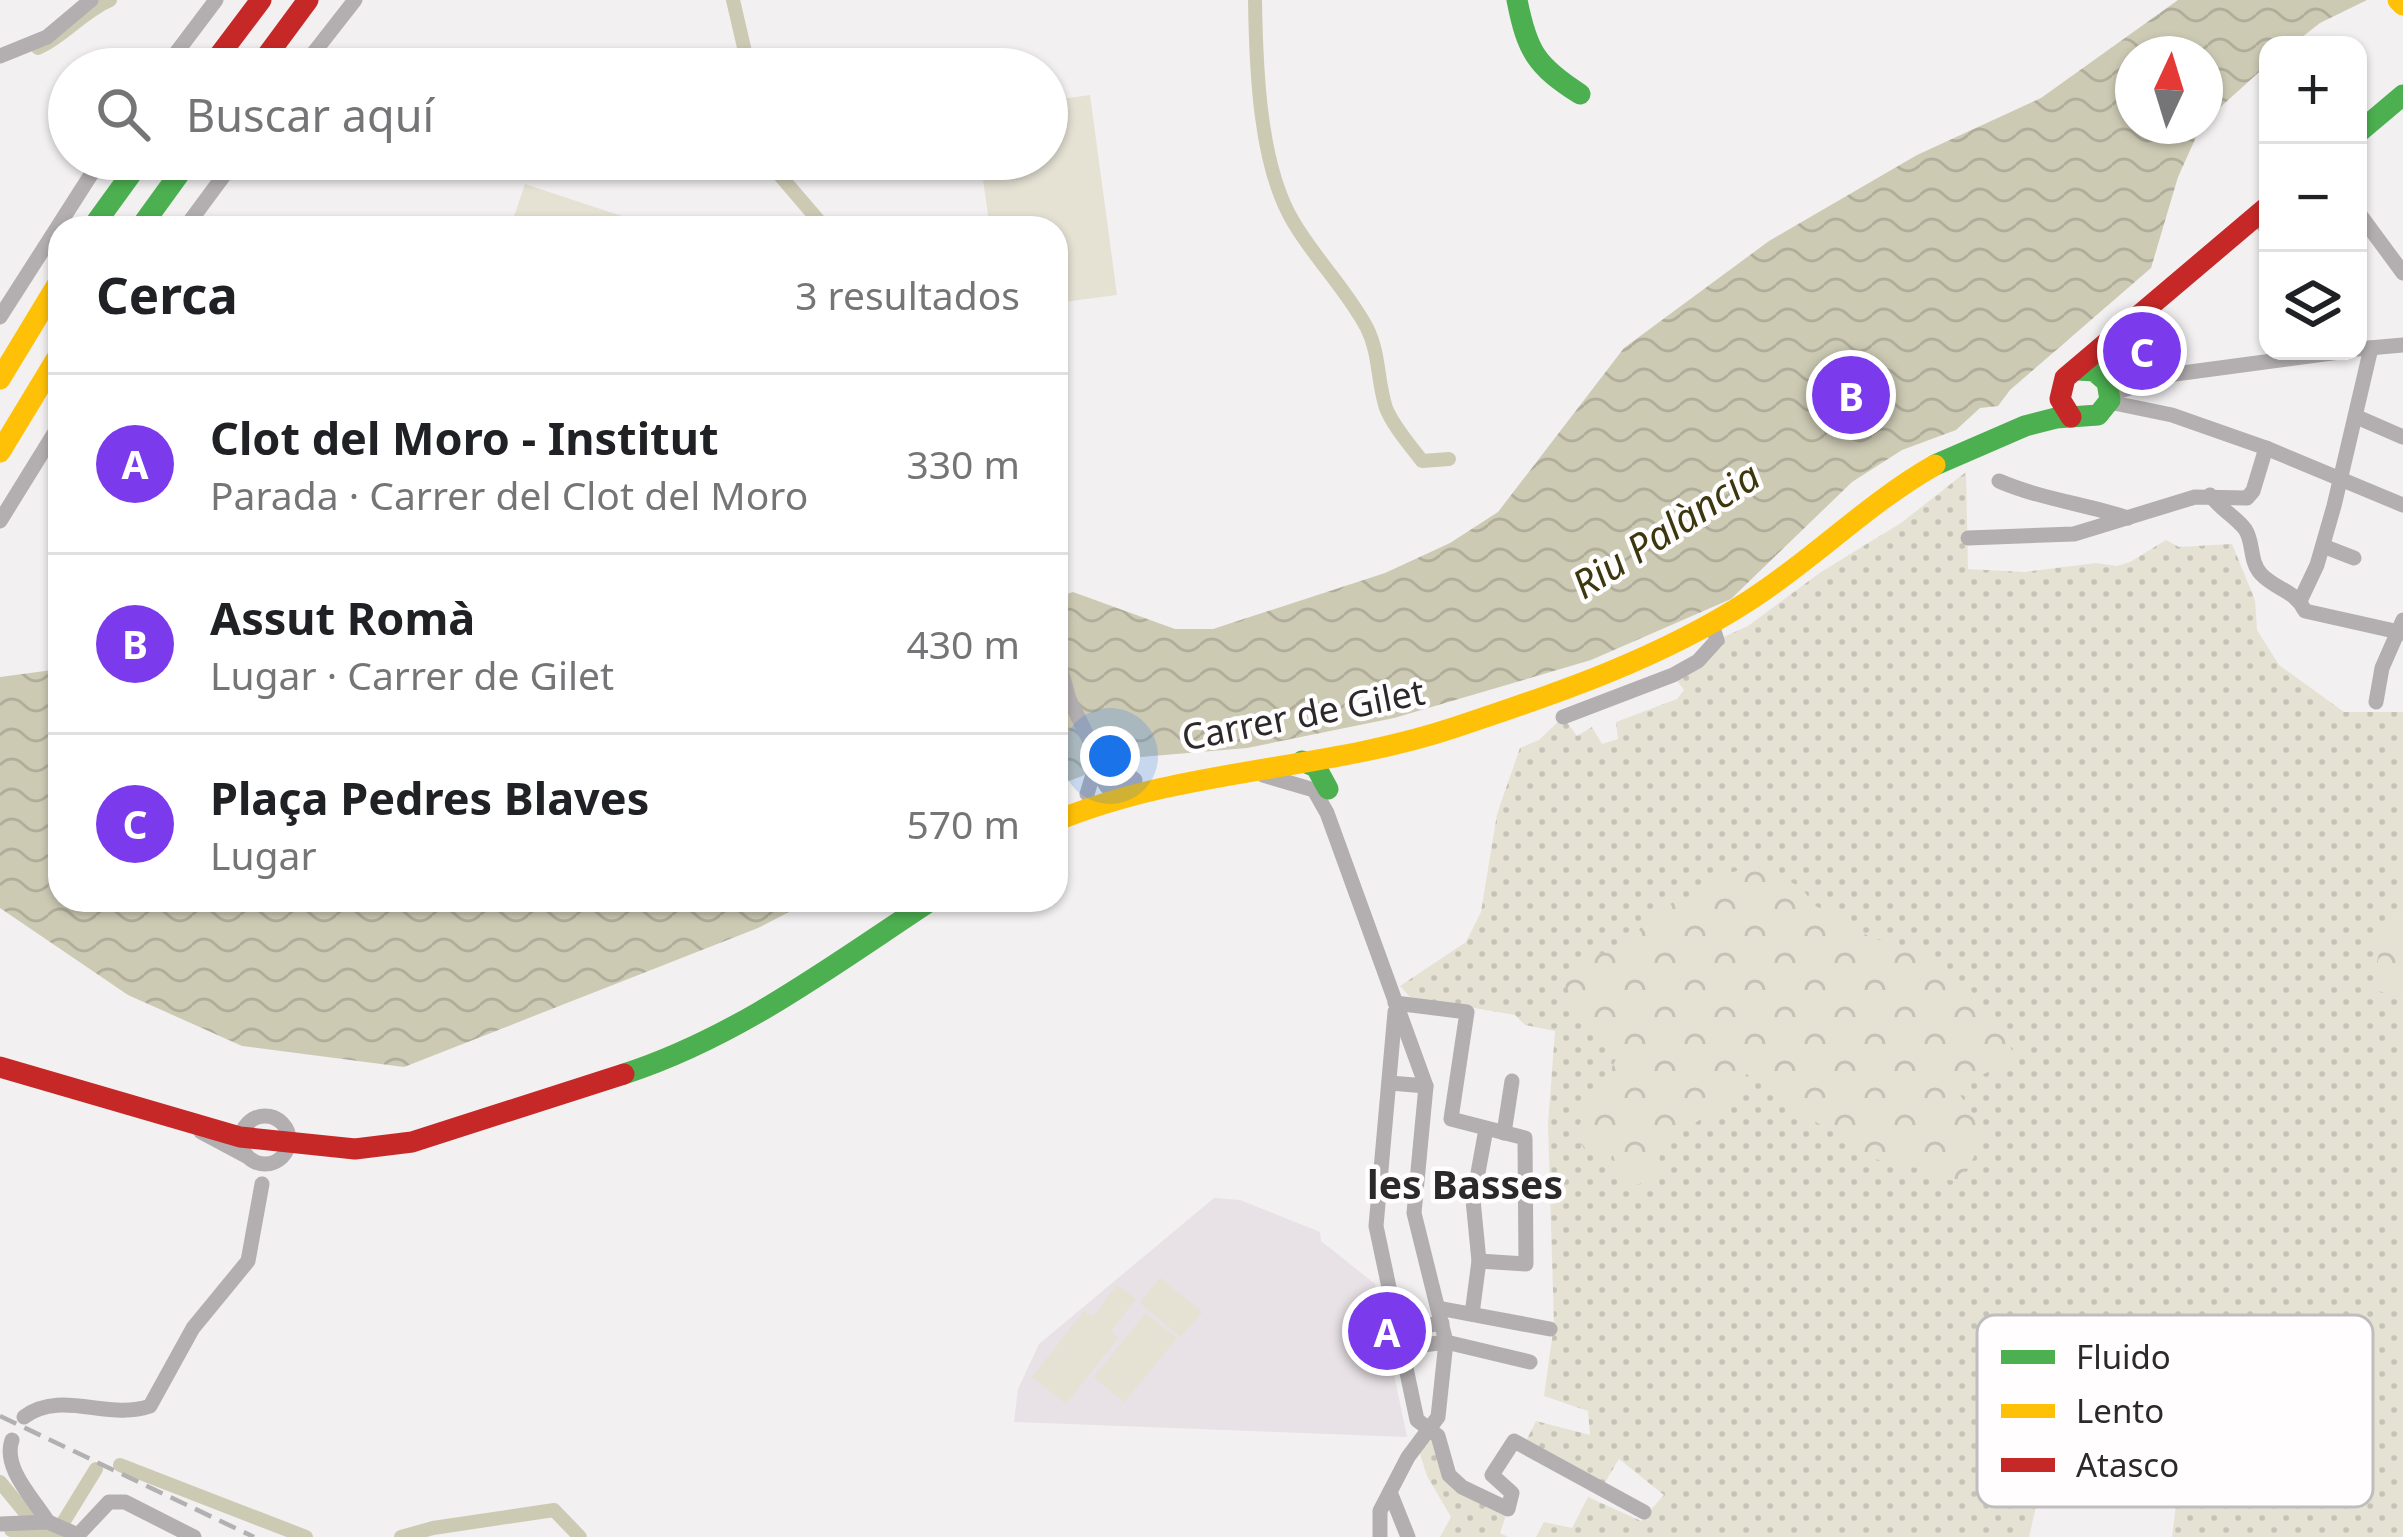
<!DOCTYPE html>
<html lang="es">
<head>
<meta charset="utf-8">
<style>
  :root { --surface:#fff; --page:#f6f6f6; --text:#202124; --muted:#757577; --line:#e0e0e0; --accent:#7c3aed }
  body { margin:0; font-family:"Noto Sans",sans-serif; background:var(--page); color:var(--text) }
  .controls { position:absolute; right:36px; top:36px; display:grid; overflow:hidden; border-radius:24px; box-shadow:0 3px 9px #0004 }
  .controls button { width:108px; height:108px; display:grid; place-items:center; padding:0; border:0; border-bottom:3px solid var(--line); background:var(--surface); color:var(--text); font:60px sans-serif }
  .compass { position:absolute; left:2115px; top:36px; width:108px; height:108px; border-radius:50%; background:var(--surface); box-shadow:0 3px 9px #0004; rotate:4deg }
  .you { position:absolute; left:1110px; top:756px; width:42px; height:42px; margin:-30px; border:9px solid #fff; border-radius:50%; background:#1a73e8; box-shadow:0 0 0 18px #1a73e833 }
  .badge { display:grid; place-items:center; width:78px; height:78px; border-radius:50%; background:var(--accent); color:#fff; font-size:39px; font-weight:700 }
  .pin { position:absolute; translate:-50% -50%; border:6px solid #fff; box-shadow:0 3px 12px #0006 }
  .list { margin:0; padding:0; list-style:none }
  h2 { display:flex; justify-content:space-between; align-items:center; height:156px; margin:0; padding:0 48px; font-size:51px }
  h2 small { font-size:39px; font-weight:400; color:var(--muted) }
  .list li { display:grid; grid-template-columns:78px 1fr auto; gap:36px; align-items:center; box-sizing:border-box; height:180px; padding:0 48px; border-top:3px solid var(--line) }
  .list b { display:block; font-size:45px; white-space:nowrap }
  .list p { margin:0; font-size:39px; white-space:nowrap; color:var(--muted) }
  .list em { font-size:39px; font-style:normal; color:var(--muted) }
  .icon { flex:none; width:66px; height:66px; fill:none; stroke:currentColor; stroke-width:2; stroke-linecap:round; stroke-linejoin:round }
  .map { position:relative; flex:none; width:2403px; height:1537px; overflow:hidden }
  .search { position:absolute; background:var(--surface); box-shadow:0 3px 9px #0004; left:48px; top:48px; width:1020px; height:132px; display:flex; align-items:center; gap:30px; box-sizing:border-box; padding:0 42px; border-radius:66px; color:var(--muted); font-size:45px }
  .panel { position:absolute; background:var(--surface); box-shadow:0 3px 9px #0004; left:48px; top:216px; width:1020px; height:696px; border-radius:36px }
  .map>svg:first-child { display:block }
  .built { fill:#e8e1e5 }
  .grass { fill:url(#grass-dots) }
  .forest { fill:url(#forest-crowns) }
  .pitch { fill:#e5e2d4 }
  .water { fill:url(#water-waves) }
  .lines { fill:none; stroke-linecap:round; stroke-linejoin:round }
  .canal { stroke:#cdcab4; stroke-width:14 }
  .street { stroke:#b3afb1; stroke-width:15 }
  .fast { stroke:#4caf50; stroke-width:21 }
  .slow { stroke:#ffc107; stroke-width:21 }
  .jam { stroke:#c62828; stroke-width:21 }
  .rail { stroke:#b3b0b2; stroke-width:4.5; stroke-dasharray:18 9; stroke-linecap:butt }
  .labels { text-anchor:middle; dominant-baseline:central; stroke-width:9; stroke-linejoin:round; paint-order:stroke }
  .street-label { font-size:36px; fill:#2b292a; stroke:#fffdfe }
  .water-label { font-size:39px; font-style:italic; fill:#3c370e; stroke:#fffdfe }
  .neighbourhood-label { font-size:39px; font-weight:bold; fill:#2b292a; stroke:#fffdfe }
  .key { fill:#fffdfe; stroke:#bfbdbe; stroke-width:3 }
  .key-label { font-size:33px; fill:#2b292a }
</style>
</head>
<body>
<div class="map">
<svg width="2403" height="1537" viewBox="0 0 2403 1537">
  <defs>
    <pattern id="grass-dots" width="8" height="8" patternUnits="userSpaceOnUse" patternTransform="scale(3)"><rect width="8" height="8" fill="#e5e2d4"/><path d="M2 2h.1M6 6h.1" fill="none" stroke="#c5c2b6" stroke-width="1.8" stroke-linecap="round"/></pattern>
    <pattern id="forest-crowns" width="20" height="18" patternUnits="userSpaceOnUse" patternTransform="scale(3)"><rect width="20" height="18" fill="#e5e2d4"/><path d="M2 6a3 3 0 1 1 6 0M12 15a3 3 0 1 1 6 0" fill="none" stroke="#c5c2b6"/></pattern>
    <pattern id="water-waves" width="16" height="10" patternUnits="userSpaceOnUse" patternTransform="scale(3)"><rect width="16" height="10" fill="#cdcab4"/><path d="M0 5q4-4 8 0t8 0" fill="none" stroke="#b0ae9b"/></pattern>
  </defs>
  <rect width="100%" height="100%" fill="#f2f0f1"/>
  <polygon class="built" points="1214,1198 1240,1200 1320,1232 1321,1241 1375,1284 1407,1437 1014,1422 1018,1389 1039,1344"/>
  <g class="grass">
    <polygon points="1966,472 1968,569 2024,572 2096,563 2117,566 2130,562 2166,540 2179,547 2232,544 2255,600 2257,630 2279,665 2344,712 2403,712 2403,913 2397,912 2379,953 2372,987 2403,1000 2403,1537 2172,1537 2179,1481 2071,1465 2054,1475 2039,1494 2029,1537 1536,1537 1544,1522 1572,1528 1588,1497 1641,1521 1664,1495 1619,1459 1604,1484 1526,1441 1536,1421 1590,1435 1588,1411 1544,1396 1554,1324 1548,1124 1555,1031 1525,1025 1515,1015 1410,997 1400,986 1466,942 1481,912 1497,814 1520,748 1539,740 1563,717 1577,736 1592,727 1602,744 1618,739 1616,722 1677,699 1684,690 1673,675 1717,640 1748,626 1821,572 1901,523"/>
    <polygon points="1428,1430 1449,1475 1508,1509 1500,1533 1508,1537 1440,1537 1451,1517 1427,1476 1417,1444"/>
  </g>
  <g class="forest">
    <path d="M1756,866L1801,887L1814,905L1872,938L1929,955L1971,990L2019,1060L1953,1086L1969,1107L1983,1137L1962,1182L1942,1179L1922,1169L1860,1156L1843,1137L1805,1116L1767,1083L1746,1074L1745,1088C1719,1112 1687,1124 1661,1148L1658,1169L1638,1185L1621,1179L1613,1155L1586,1151L1576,1137C1583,1105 1606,1085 1618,1054L1608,1039L1585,1021L1561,978L1584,956L1624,950L1653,911L1701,891L1729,873Z"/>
    <polygon points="2397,912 2403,913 2403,1000 2371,988 2379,953 2372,945 2374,929"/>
  </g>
  <g class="pitch">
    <polygon points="1090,95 1117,295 1056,303 1056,228 990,228 980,159 1047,159 1047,101"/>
    <polygon points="525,184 658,228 510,228"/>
    <polygon points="1160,1278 1202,1312 1181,1337 1140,1303"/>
    <polygon points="1117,1285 1136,1299 1111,1331 1118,1338 1066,1404 1032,1377 1084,1311 1093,1317"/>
    <polygon points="1146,1313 1177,1338 1124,1402 1094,1377"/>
  </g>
  <g class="water">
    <polygon points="2178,0 2367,0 2320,23 2292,45 2268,45 2268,64 2205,121 2205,54 2133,54 2133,126 2201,126 2178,177 2151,268 2010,390 1998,406 1980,408 1956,430 1902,450 1852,482 1731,599 1591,660 1394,718 1247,748 1129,758 1056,786 1056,598 1073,592 1175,629 1213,629 1385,573 1450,543 1498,512 1624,348 1769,241 1917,155 2041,98"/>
    <polygon points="60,669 60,900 812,900 758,928 404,1067 242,1046 128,995 0,908 0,677"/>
  </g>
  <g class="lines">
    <g class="canal">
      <polyline points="733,0 749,69"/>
      <path d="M1255,0C1256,67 1259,166 1294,223C1316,260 1347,290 1367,328C1380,354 1377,381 1386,408C1393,426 1410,445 1422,461L1449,459"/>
      <path d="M38,48C66,35 82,12 110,0"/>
      <polyline points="772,159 777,172 825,228"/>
      <polyline points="120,1465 306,1537"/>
      <polyline points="0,1482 28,1516"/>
      <polyline points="61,1526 96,1469"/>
      <polyline points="11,1530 59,1537"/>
      <polyline points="401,1537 433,1528 554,1510 580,1537"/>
    </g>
    <g class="street">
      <polyline points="0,56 47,37 91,0"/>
      <polyline points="164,69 216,0"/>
      <polyline points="301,69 355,0"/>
      <polyline points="2358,212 2403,273"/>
      <polyline points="2256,216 2268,230"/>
      <polyline points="185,228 236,159"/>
      <polyline points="0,317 101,159"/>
      <polyline points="2358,349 2403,345"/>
      <polyline points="2110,394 2175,374 2347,351"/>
      <polyline points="2109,402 2172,415 2266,448 2403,505"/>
      <polyline points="2357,417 2403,437"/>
      <path d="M1999,481C2041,499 2085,504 2128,518"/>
      <path d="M2210,495C2220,509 2235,516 2245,529C2254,542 2249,561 2261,574C2276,590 2295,590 2305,611L2403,633"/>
      <polyline points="0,521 60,424"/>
      <polyline points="1968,538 2074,534 2195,497 2247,498 2253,491 2266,448"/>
      <polyline points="2323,546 2354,558"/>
      <polyline points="2300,601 2317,565 2334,506 2371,348"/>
      <polyline points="1056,653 1069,699 1093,747"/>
      <polyline points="2376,702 2382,668 2403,620"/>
      <polyline points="1563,717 1673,675 1698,661 1717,640 1712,625"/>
      <polyline points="1095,768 1107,787 1120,789 1135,784"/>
      <polyline points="1263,775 1314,790 1327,813 1426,1086 1414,1213 1446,1342 1438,1417 1408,1457 1380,1511 1380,1537"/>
      <polyline points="1087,794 1095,768 1093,747 1135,780"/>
      <polyline points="1395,1003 1467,1012 1451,1119 1525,1138 1526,1264 1479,1261"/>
      <polyline points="1395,1012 1376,1226 1417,1420 1438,1436 1449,1475 1462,1487 1508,1509 1512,1493 1492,1475 1514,1441 1644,1512"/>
      <polyline points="1390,1083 1426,1086"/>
      <circle cx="265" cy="1140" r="24"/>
      <polyline points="201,1132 246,1156"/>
      <polyline points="1504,1133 1512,1081"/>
      <polyline points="1438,1308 1550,1329"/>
      <polyline points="1472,1314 1479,1261 1473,1200 1486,1129"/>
      <polyline points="1397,1330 1442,1323"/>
      <polyline points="1401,1348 1446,1342 1530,1362"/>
      <path d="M24,1417C61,1389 108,1421 150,1406L193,1328L248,1261L262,1184"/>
      <path d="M12,1440C2,1468 34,1499 48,1522"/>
      <polyline points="1390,1492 1408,1537"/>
      <polyline points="0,1524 48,1522 78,1535 109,1502 125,1502 194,1537"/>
    </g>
    <g class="fast">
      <path d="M1517,0C1527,51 1536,66 1580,94"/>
      <polyline points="2358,133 2403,95"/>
      <polyline points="92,228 142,159"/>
      <polyline points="140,228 190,159"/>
      <polyline points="1935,465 2025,426 2056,418 2098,415 2110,400 2107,382 2094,371 2078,370"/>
      <polyline points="1302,761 1316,767 1328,789"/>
      <path d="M624,1074C738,1037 833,965 932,900"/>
    </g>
    <g class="slow">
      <polyline points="2398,0 2403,5"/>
      <polyline points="0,379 60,280"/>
      <polyline points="0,452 60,353"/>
      <path d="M1056,821C1184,768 1325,771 1456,727C1556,694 1661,658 1750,600C1814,559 1868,503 1935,465"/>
    </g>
    <g class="jam">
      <polyline points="209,69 261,0"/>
      <polyline points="257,69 308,0"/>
      <polyline points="2071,417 2060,399 2065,378 2268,206"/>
      <polyline points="0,1067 240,1137 355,1149 412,1142 624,1074"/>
    </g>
    <polyline class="rail" points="0,1416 254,1537"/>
  </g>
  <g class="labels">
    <g class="street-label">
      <text transform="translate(1303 714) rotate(-11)">Carrer de Gilet</text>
    </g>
    <g class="water-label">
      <text transform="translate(1665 529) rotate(-33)">Riu Palància</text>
    </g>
    <g class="neighbourhood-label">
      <text x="1465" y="1183">les Basses</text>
    </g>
  </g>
  <rect x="1977" y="1315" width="396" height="192" rx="18" class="key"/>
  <rect x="2001" y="1350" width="54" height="14" fill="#4caf50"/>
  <rect x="2001" y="1404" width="54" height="14" fill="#ffc107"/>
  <rect x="2001" y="1458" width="54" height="14" fill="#c62828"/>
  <g class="key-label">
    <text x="2076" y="1369">Fluido</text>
    <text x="2076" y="1423">Lento</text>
    <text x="2076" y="1477">Atasco</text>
  </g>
</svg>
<div class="controls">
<button>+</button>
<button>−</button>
<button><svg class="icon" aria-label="layers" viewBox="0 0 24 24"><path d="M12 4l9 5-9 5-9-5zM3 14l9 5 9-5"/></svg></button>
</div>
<svg class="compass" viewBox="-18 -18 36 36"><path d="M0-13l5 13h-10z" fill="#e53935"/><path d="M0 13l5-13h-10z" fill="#757577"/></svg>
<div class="you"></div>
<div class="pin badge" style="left:1387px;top:1331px">A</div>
<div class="pin badge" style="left:1851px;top:395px">B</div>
<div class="pin badge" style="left:2142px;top:351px">C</div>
<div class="search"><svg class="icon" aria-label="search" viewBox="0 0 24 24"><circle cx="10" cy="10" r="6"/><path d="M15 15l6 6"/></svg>Buscar aquí</div>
<section class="panel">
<h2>Cerca<small>3 resultados</small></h2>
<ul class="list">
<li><span class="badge">A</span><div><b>Clot del Moro - Institut</b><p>Parada · Carrer del Clot del Moro</p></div><em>330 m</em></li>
<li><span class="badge">B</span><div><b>Assut Romà</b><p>Lugar · Carrer de Gilet</p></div><em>430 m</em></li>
<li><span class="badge">C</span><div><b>Plaça Pedres Blaves</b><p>Lugar</p></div><em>570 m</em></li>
</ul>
</section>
</div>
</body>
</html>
